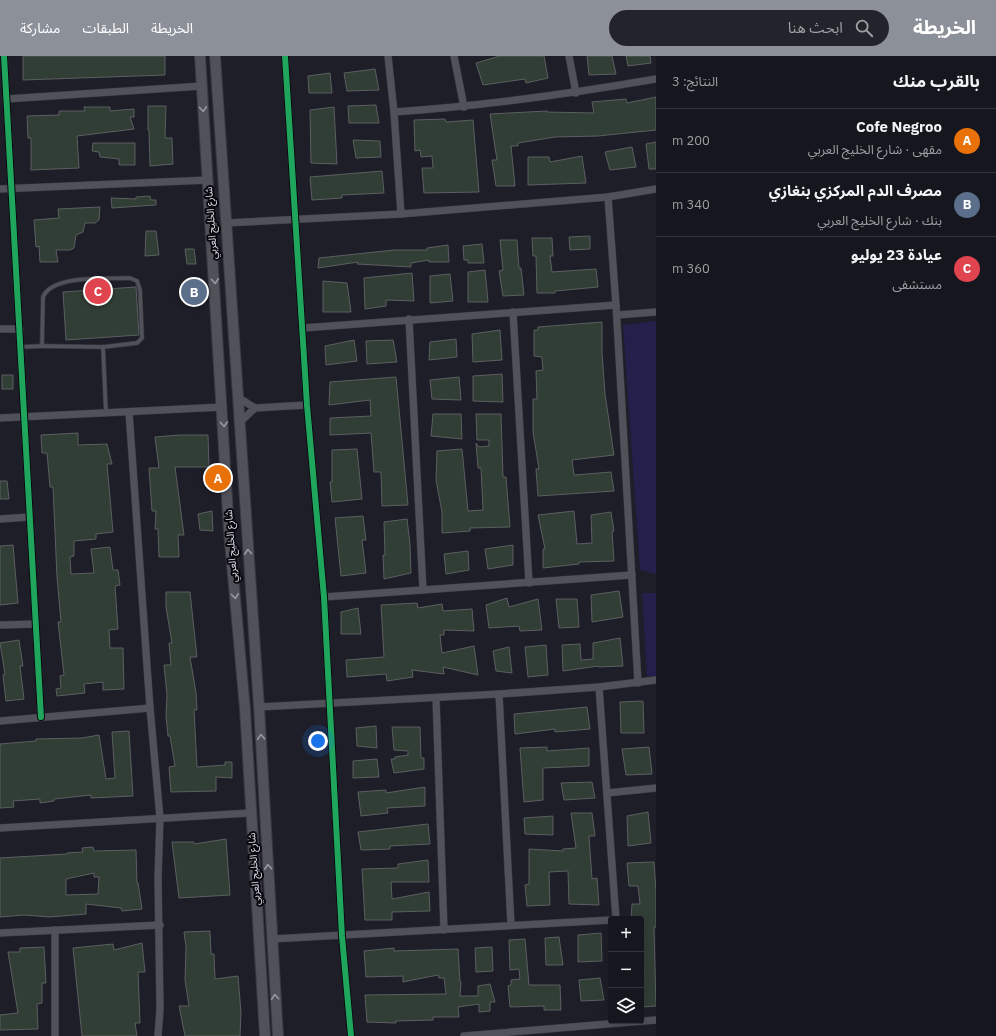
<!DOCTYPE html>
<html lang="ar">
<head>
<meta charset="utf-8">
<style>
  :root { --surface:#16161e; --page:#23232b; --text:#f1f3f6; --muted:#9e9fa4; --line:#35353c; --accent:#8c9099 }
  body { margin:0; font-family:"IBM Plex Sans","Noto Sans Arabic",sans-serif; background:var(--page); color:var(--text); direction:rtl }
  .controls { position:absolute; right:12px; bottom:12px; display:grid; overflow:hidden; border-radius:4px; box-shadow:0 4px 16px #0002 }
  .controls button { width:36px; height:36px; display:grid; place-items:center; padding:0; border:0; border-bottom:1px solid var(--line); background:var(--surface); color:var(--text); font:20px sans-serif }
  .you { position:absolute; left:318px; top:685px; width:14px; height:14px; margin:-10px; border:3px solid #fff; border-radius:50%; background:#1a73e8; box-shadow:0 0 0 6px #1a73e833 }
  .badge { display:grid; place-items:center; width:26px; height:26px; border-radius:50%; background:var(--accent); color:#fff; font-size:13px; font-weight:700 }
  .pin { position:absolute; translate:-50% -50%; border:2px solid #fff; box-shadow:0 1px 4px #0006 }
  .list { margin:0; padding:0; list-style:none }
  h2 { display:flex; justify-content:space-between; align-items:center; height:52px; margin:0; padding:0 16px; font-size:17px }
  h2 small { font-size:13px; font-weight:400; color:var(--muted) }
  .list li { display:grid; grid-template-columns:26px 1fr auto; gap:12px; align-items:center; box-sizing:border-box; height:64px; padding:0 16px; border-top:1px solid var(--line) }
  .list b { display:block; font-size:15px; white-space:nowrap }
  .list p { margin:0; font-size:13px; white-space:nowrap; color:var(--muted) }
  .list em { font-size:13px; font-style:normal; color:var(--muted) }
  .icon { flex:none; width:22px; height:22px; fill:none; stroke:currentColor; stroke-width:2; stroke-linecap:round; stroke-linejoin:round }
  .map { position:relative; flex:none; width:656px; height:980px; overflow:hidden; direction:ltr }
  header { display:flex; align-items:center; gap:24px; box-sizing:border-box; height:56px; padding:0 20px; background:var(--accent); color:#fff }
  header strong { font-size:19px }
  nav { display:flex; gap:22px; margin-inline-start:auto; font-size:14px }
  .search { width:280px; height:36px; background:var(--page); display:flex; align-items:center; gap:10px; box-sizing:border-box; padding:0 14px; border-radius:22px; color:var(--muted); font-size:15px }
  main { display:flex }
  aside { flex:1; background:var(--surface) }
  .map>svg:first-child { display:block }
  .green { fill:#241f4b }
  .building { fill:#313e36; stroke:#5c5f60; fill-rule:evenodd }
  .lines { fill:none; stroke-linecap:round; stroke-linejoin:round }
  .service-casing { stroke:#383840; stroke-width:5 }
  .minor-casing { stroke:#383840; stroke-width:8 }
  .secondary-casing { stroke:#383840; stroke-width:12 }
  .service { stroke:#505159; stroke-width:3.5 }
  .minor { stroke:#505159; stroke-width:7 }
  .secondary { stroke:#505159; stroke-width:10 }
  .cycleway-casing { stroke:#07070d; stroke-width:8 }
  .cycleway { stroke:#20a55d; stroke-width:6 }
  .oneway { stroke:#9898a2 }
  .labels { text-anchor:middle; dominant-baseline:central; stroke-width:4; stroke-linejoin:round; paint-order:stroke }
  .street-label { font-size:10px; fill:#dfe0eb; stroke:#07070d }
</style>
</head>
<body>
<header>
<strong>الخريطة</strong>
<div class="search"><svg class="icon" aria-label="search" viewBox="0 0 24 24"><circle cx="10" cy="10" r="6"/><path d="M15 15l6 6"/></svg>ابحث هنا</div>
<nav><a>الخريطة</a><a>الطبقات</a><a>مشاركة</a></nav>
</header>
<main>
<aside>
<h2>بالقرب منك<small>النتائج: 3</small></h2>
<ul class="list">
<li><span class="badge" style="background:#e8710a">A</span><div><b>Cofe Negroo</b><p>مقهى · شارع الخليج العربي</p></div><em>200 m</em></li>
<li><span class="badge" style="background:#5c6f8a">B</span><div><b>مصرف الدم المركزي بنغازي</b><p>بنك · شارع الخليج العربي</p></div><em>340 m</em></li>
<li><span class="badge" style="background:#e0444e">C</span><div><b>عيادة 23 يوليو</b><p>مستشفى</p></div><em>360 m</em></li>
</ul>
</aside>
<div class="map">
<svg width="656" height="980" viewBox="0 0 656 980">
  <rect width="100%" height="100%" fill="#1e1e28"/>
  <g class="green">
    <polygon points="656,265 656,518 640,514 623,269"/>
    <polygon points="642,537 656,537 656,620 647,621"/>
  </g>
  <g class="building">
    <polygon points="23,0 165,0 165,19 23,24"/>
    <polygon points="500,0 544,0 548,22 526,27 525,23 483,29 476,7"/>
    <polygon points="587,0 612,0 616,18 589,19"/>
    <polygon points="626,0 650,0 651,7 628,10"/>
    <polygon points="375,13 379,34 347,35 344,17"/>
    <polygon points="330,17 332,37 309,37 308,20"/>
    <polygon points="656,41 656,74 598,80 555,81 518,87 518,90 511,90 515,130 496,130 492,104 497,104 490,58 547,55 547,56 594,57 592,46 626,43 627,47"/>
    <polygon points="376,49 379,67 349,67 348,50"/>
    <polygon points="148,50 166,50 165,82 172,82 173,108 150,110 149,74 148,74"/>
    <polygon points="84,51 110,51 110,55 134,53 134,61 130,61 134,73 77,80 79,112 31,114 31,82 28,82 27,60 59,59 59,55 85,55"/>
    <polygon points="334,51 337,108 311,107 310,54"/>
    <polygon points="445,63 446,66 473,64 479,136 424,137 422,112 433,112 432,100 421,101 420,94 415,95 414,64"/>
    <polygon points="353,84 380,85 381,101 356,102"/>
    <polygon points="656,86 656,113 649,113 646,88"/>
    <polygon points="93,87 135,87 135,109 119,109 119,103 100,101 99,96 92,95"/>
    <polygon points="632,91 636,111 610,114 605,96"/>
    <polygon points="582,100 586,127 528,129 528,101 549,101 550,106"/>
    <polygon points="382,115 384,137 342,139 342,142 312,144 310,121"/>
    <polygon points="150,140 151,144 156,144 156,149 112,152 111,142 136,143 136,141"/>
    <polygon points="100,151 99,164 95,167 85,167 83,176 76,179 74,192 70,194 56,194 58,206 40,206 39,190 36,191 34,164 59,162 58,153"/>
    <polygon points="146,175 156,175 159,199 145,200"/>
    <polygon points="590,180 590,193 570,194 569,181"/>
    <polygon points="532,182 552,182 553,200 550,200 552,216 596,213 598,231 555,235 555,237 537,237 536,200 533,200"/>
    <polygon points="500,184 517,184 519,212 521,212 524,239 503,240 499,215 503,214"/>
    <polygon points="482,188 484,207 468,207 468,204 464,204 463,190"/>
    <polygon points="448,189 449,206 429,206 429,204 411,207 411,211 357,208 358,206 318,212 319,202 394,194 427,194 427,192"/>
    <polygon points="185,193 194,193 196,208 187,208"/>
    <polygon points="485,214 488,246 468,246 468,216"/>
    <polygon points="412,217 414,245 386,244 386,250 365,253 364,222"/>
    <polygon points="450,218 453,245 430,247 430,220"/>
    <polygon points="323,225 347,227 351,256 323,256"/>
    <polygon points="136,231 139,279 66,284 63,236"/>
    <polygon points="602,266 602,297 605,338 614,399 572,404 574,419 611,416 614,435 538,440 536,413 539,413 533,376 533,343 537,343 536,315 543,314 542,301 534,300 534,274 538,274 538,271"/>
    <polygon points="500,274 502,304 473,306 472,278"/>
    <polygon points="456,283 457,301 429,304 430,286"/>
    <polygon points="354,284 357,305 326,309 325,290"/>
    <polygon points="393,284 397,306 367,308 366,285"/>
    <polygon points="502,318 503,346 473,345 473,320"/>
    <rect x="2" y="319" width="11" height="14"/>
    <polygon points="396,321 408,449 382,450 381,416 374,416 371,377 330,379 330,362 371,360 370,344 329,349 330,326"/>
    <polygon points="459,321 461,344 432,343 430,324"/>
    <polygon points="433,358 461,358 462,383 431,380"/>
    <polygon points="476,358 501,358 503,421 506,421 510,471 470,472 470,475 442,477 442,456 436,424 437,395 462,393 468,455 483,454 481,412 478,412 476,387 479,391 489,390 489,384 477,384"/>
    <polygon points="78,377 78,389 107,388 112,408 107,408 113,476 96,478 96,483 74,485 74,500 70,501 71,518 94,517 91,493 110,491 113,514 118,514 120,529 115,530 118,573 109,574 110,592 123,592 124,633 103,634 103,626 84,628 85,637 57,640 56,633 61,632 60,620 64,619 58,566 61,566 57,521 53,431 50,431 47,397 42,397 41,379"/>
    <polygon points="180,379 208,379 209,411 175,411 184,479 178,479 179,501 159,501 158,473 155,473 156,455 152,455 149,412 159,412 155,381"/>
    <polygon points="357,393 362,443 332,446 330,426 332,426 332,394"/>
    <polygon points="0,425 7,425 9,443 0,443"/>
    <polygon points="212,455 213,475 200,474 198,458"/>
    <polygon points="574,455 577,488 592,487 591,459 611,456 614,475 612,475 614,505 579,506 579,508 543,512 543,493 545,493 538,459"/>
    <polygon points="363,460 366,484 362,484 366,517 341,520 335,462"/>
    <polygon points="407,463 410,488 411,517 384,523 383,499 385,499 384,466"/>
    <polygon points="13,489 18,547 0,549 0,490"/>
    <polygon points="513,489 513,509 488,513 485,493"/>
    <polygon points="468,495 469,514 446,518 444,498"/>
    <polygon points="619,535 623,561 592,566 591,539"/>
    <polygon points="166,536 190,536 197,601 190,601 196,637 197,654 194,654 197,711 225,709 225,706 232,706 232,722 216,721 216,735 171,736 169,711 175,710 170,680 168,680 166,660 167,639 164,609 171,609 169,587 172,587 166,551"/>
    <polygon points="507,542 509,551 538,543 542,574 520,575 519,570 489,572 486,549"/>
    <polygon points="556,543 577,543 579,571 559,572"/>
    <polygon points="417,547 418,552 442,548 443,555 472,553 474,575 444,574 444,579 440,579 442,597 474,590 478,619 443,611 444,618 412,614 413,621 387,625 386,618 347,621 346,604 384,601 381,549"/>
    <polygon points="358,552 361,578 341,578 341,556"/>
    <polygon points="620,582 623,610 598,611 598,610 563,615 562,589 580,588 581,604 593,603 593,587"/>
    <polygon points="19,584 23,610 20,610 24,643 6,645 3,619 5,618 0,587"/>
    <polygon points="546,589 548,619 528,621 525,591"/>
    <polygon points="509,591 512,617 496,615 493,595"/>
    <polygon points="643,645 644,677 621,677 620,646"/>
    <polygon points="587,651 590,673 555,676 555,673 515,678 514,658"/>
    <polygon points="376,670 377,692 357,690 356,672"/>
    <polygon points="392,671 420,671 421,702 424,702 424,713 394,717 391,703 395,703 395,701 408,699 408,695 394,694"/>
    <polygon points="129,675 133,740 91,742 91,739 54,743 54,745 40,747 40,743 13,745 14,751 0,752 0,688 36,685 36,683 82,682 99,679 106,723 115,722 112,676"/>
    <polygon points="547,691 547,695 589,692 589,710 543,712 543,744 524,746 520,692"/>
    <polygon points="649,691 652,718 626,719 622,693"/>
    <polygon points="377,703 379,721 353,722 353,705"/>
    <polygon points="592,726 595,742 564,744 561,727"/>
    <polygon points="425,731 425,750 387,752 388,757 361,760 358,736 386,734 386,737"/>
    <polygon points="648,756 651,787 628,790 627,760"/>
    <polygon points="571,757 592,757 595,780 589,780 592,823 597,822 599,849 569,848 568,815 549,816 550,849 527,850 525,829 529,828 529,793 563,795 563,793 576,792"/>
    <polygon points="553,760 553,779 525,778 524,762"/>
    <polygon points="428,768 430,788 390,790 390,793 361,794 358,776"/>
    <polygon points="226,783 230,839 179,842 172,786 194,786 194,788"/>
    <path d="M93,791L94,795L136,794L137,827H138L142,853L122,855L121,852L86,848V858L50,861L24,859L0,861V802L67,798V797L83,796L82,792ZM94,817V821H99L98,838L66,839V823Z"/>
    <polygon points="428,804 429,826 391,826 392,843 429,836 430,855 392,856 392,864 365,864 362,813 398,812 398,808"/>
    <polygon points="654,806 656,836 656,871 654,871 656,950 641,951 641,918 644,918 641,895 641,863 631,863 632,848 640,848 638,830 629,830 627,807"/>
    <polygon points="210,875 211,898 214,898 215,923 238,920 241,957 240,980 185,980 179,950 189,950 185,924 186,891 184,876"/>
    <polygon points="601,877 602,905 578,906 578,879"/>
    <polygon points="559,881 563,909 546,909 545,882"/>
    <polygon points="525,883 529,929 560,929 561,954 544,954 544,950 510,951 508,930 511,929 511,924 520,923 519,913 510,914 509,884"/>
    <polygon points="142,887 145,916 138,916 140,967 135,967 137,980 82,980 73,892 113,888 114,894"/>
    <polygon points="44,891 46,927 42,927 42,947 37,948 38,973 0,974 0,959 18,957 8,896 20,896 20,892"/>
    <polygon points="492,891 493,915 476,916 475,892"/>
    <polygon points="394,892 394,895 458,893 460,926 461,926 460,940 478,940 478,930 490,928 495,946 490,946 490,955 479,956 479,948 458,951 459,961 433,961 433,964 396,965 396,967 367,966 365,939 446,938 444,922 439,922 438,919 403,926 403,920 366,921 364,895"/>
    <polygon points="600,922 604,944 581,945 579,924"/>
  </g>
  <g class="lines">
    <g class="service-casing">
      <g id="service">
        <path d="M42,290L43,241C52,218 110,223 130,222L137,225L140,234L142,282L137,287L103,291L106,357"/>
        <polyline points="20,291 42,290 103,291"/>
      </g>
    </g>
    <g class="minor-casing">
      <g id="minor">
        <polyline points="4,0 41,661"/>
        <polyline points="285,0 307,349 324,541 342,880 351,980"/>
        <polyline points="388,0 394,56 401,158"/>
        <polyline points="454,0 464,51"/>
        <polyline points="569,0 576,37"/>
        <polyline points="6,43 202,30"/>
        <path d="M394,56C482,50 569,38 656,23"/>
        <polyline points="0,133 208,124"/>
        <polyline points="608,141 616,249 638,627"/>
        <polyline points="226,167 401,158 608,141 656,133"/>
        <polyline points="513,256 529,527"/>
        <polyline points="617,259 656,256"/>
        <polyline points="409,263 423,534"/>
        <polyline points="303,272 616,249"/>
        <polyline points="0,273 20,273"/>
        <polyline points="239,342 255,352 307,349"/>
        <polyline points="129,356 150,652 160,762 158,822 160,953 158,980"/>
        <polyline points="0,362 223,351"/>
        <polyline points="240,366 255,352"/>
        <polyline points="0,463 29,461"/>
        <polyline points="324,541 632,519"/>
        <polyline points="0,569 35,568"/>
        <polyline points="599,631 616,863"/>
        <polyline points="499,638 511,869"/>
        <polyline points="436,642 444,874"/>
        <polyline points="259,651 499,638 599,631 656,624"/>
        <polyline points="0,665 150,652"/>
        <polyline points="607,737 656,732"/>
        <polyline points="0,772 250,757"/>
        <polyline points="0,877 160,869"/>
        <polyline points="272,883 611,864"/>
        <polyline points="55,980 55,874"/>
        <polyline points="464,980 656,964"/>
      </g>
    </g>
    <g class="secondary-casing">
      <g id="secondary">
        <polyline points="200,0 229,475 245,653 265,980"/>
        <polyline points="215,0 259,651 278,980"/>
      </g>
    </g>
    <use href="#service" class="service"/>
    <use href="#minor" class="minor"/>
    <use href="#secondary" class="secondary"/>
    <g class="cycleway-casing">
      <g id="cycleway">
        <polyline points="4,0 41,661"/>
        <polyline points="285,0 307,349 324,541 342,880 351,980"/>
      </g>
    </g>
    <use href="#cycleway" class="cycleway"/>
  </g>
  <defs><path id="oneway-chevron" d="M-2-3.5L2.5 0L-2 3.5" fill="none" stroke-width="1.6" stroke-linecap="round" stroke-linejoin="round"/></defs>
  <g class="oneway">
    <use href="#oneway-chevron" transform="translate(203 53) rotate(86)"/>
    <use href="#oneway-chevron" transform="translate(215 225) rotate(86)"/>
    <use href="#oneway-chevron" transform="translate(224 368) rotate(87)"/>
    <use href="#oneway-chevron" transform="translate(248 496) rotate(-94)"/>
    <use href="#oneway-chevron" transform="translate(235 540) rotate(85)"/>
    <use href="#oneway-chevron" transform="translate(261 681) rotate(-93)"/>
    <use href="#oneway-chevron" transform="translate(268 811) rotate(-93)"/>
    <use href="#oneway-chevron" transform="translate(275 941) rotate(-94)"/>
  </g>
  <g class="labels">
    <g class="street-label">
      <text transform="translate(211 167) rotate(-94)">شارع الخليج العربي</text>
      <text transform="translate(231 490) rotate(-94)">شارع الخليج العربي</text>
      <text transform="translate(254 813) rotate(-94)">شارع الخليج العربي</text>
    </g>
  </g>
</svg>
<div class="controls">
<button>+</button>
<button>−</button>
<button><svg class="icon" aria-label="layers" viewBox="0 0 24 24"><path d="M12 4l9 5-9 5-9-5zM3 14l9 5 9-5"/></svg></button>
</div>
<div class="you"></div>
<div class="pin badge" style="left:218px;top:422px;background:#e8710a">A</div>
<div class="pin badge" style="left:194px;top:236px;background:#5c6f8a">B</div>
<div class="pin badge" style="left:98px;top:235px;background:#e0444e">C</div>
</div>
</main>
</body>
</html>
